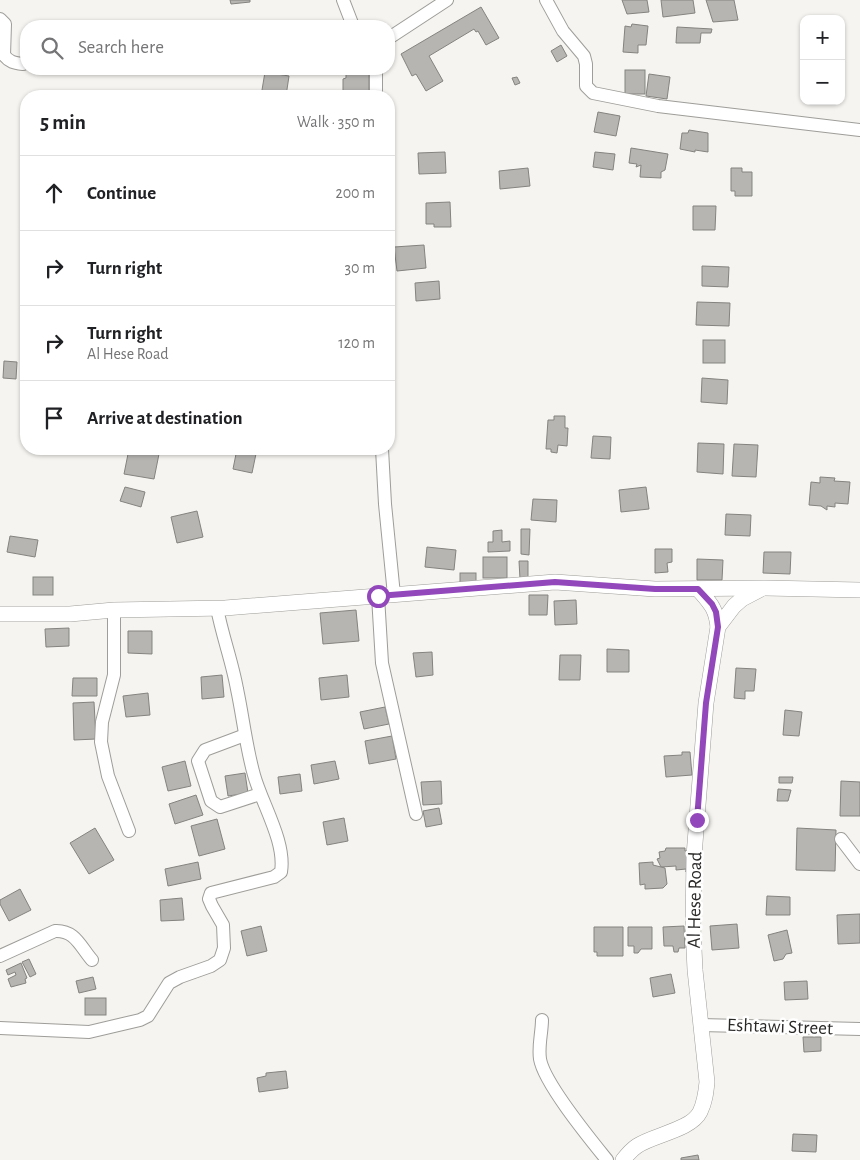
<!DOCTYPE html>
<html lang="en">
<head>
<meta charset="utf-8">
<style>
  :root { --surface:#fff; --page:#f6f6f6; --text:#202124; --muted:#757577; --line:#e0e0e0 }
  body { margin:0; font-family:"Alegreya Sans",sans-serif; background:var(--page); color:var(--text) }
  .controls { position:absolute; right:15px; top:15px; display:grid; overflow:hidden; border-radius:10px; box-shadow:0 1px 4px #0004 }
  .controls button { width:45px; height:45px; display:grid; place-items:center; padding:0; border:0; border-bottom:1px solid var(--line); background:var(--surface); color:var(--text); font:25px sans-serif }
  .stop { position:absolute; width:15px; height:15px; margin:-11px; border:4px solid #9248bb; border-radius:50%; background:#fff }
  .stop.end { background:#9248bb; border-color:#fff; box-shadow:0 1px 5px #0008 }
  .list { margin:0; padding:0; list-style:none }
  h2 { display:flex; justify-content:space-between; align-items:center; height:65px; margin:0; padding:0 20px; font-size:21px }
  h2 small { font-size:16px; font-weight:400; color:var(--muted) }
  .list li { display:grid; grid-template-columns:32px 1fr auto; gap:15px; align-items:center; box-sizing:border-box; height:75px; padding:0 20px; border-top:1px solid var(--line) }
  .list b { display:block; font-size:19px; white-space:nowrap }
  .list p { margin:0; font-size:16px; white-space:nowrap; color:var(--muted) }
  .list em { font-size:16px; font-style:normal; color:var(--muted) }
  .icon { flex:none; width:28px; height:28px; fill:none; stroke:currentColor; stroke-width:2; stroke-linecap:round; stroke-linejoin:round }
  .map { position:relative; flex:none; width:860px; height:1160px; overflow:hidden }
  .search { position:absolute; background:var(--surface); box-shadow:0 1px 4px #0004; left:20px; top:20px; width:375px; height:55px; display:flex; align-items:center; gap:12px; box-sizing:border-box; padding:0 18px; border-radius:20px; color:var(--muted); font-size:19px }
  .panel { position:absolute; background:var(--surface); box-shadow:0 1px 4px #0004; left:20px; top:90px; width:375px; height:365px; border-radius:20px }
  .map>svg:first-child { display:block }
  .building { fill:#b6b5b2; stroke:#848380 }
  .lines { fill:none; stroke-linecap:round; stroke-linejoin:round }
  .minor-casing { stroke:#9e9d99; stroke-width:14 }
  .tertiary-casing { stroke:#9e9d99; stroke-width:16 }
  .minor { stroke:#fff; stroke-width:12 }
  .tertiary { stroke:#fff; stroke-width:15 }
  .route { stroke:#9248bb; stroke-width:6 }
  .labels { text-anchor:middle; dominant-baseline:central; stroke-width:5; stroke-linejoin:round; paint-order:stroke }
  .street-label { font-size:19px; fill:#2a2928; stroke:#fff }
</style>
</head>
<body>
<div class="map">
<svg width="860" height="1160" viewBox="0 0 860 1160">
  <rect width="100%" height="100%" fill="#f5f4f0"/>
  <g class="building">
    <polygon points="230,0 250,0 250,2 231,4"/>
    <polygon points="622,0 647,0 649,12 627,14"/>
    <polygon points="661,0 693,0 695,13 663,17"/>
    <polygon points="706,0 734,0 738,20 713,22"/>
    <polygon points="481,7 499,38 486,45 478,31 476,32 474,29 429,56 443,81 426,91 416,74 412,76 401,54"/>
    <rect x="189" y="23" width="23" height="3"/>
    <polygon points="632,24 648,26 646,45 638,45 638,53 623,52 625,26 631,27"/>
    <polygon points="677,27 712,29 711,33 701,33 700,43 676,43"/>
    <polygon points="561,45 567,56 557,62 551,51"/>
    <rect x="625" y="70" width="20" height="24"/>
    <polygon points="265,72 289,76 286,96 261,96"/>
    <polygon points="346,72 369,73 369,96 343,96 343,79 346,78"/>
    <polygon points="649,74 670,77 667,99 646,96"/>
    <polygon points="517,77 520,83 515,85 512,78"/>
    <polygon points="598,112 620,116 616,136 594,132"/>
    <polygon points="689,130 708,133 708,152 695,150 695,152 680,149 682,133 688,133"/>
    <polygon points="631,148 668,154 665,170 661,172 661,178 640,177 641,165 636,167 637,164 629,163"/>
    <polygon points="445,152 446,173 419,174 418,153"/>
    <polygon points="595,152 615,154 613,170 593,167"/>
    <polygon points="528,168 530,186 500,189 499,171"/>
    <polygon points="731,168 742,168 742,172 752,172 752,196 735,196 735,191 731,191"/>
    <polygon points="450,202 451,227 434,227 434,224 426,224 426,203"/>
    <polygon points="693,206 716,206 715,230 693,230"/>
    <polygon points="424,245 426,268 397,271 394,247"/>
    <polygon points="702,266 729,267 728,287 702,286"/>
    <polygon points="439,281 440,299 416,301 415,283"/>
    <polygon points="697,302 730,303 729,326 696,325"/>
    <rect x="703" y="340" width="22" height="23"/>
    <polygon points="4,361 17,362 16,379 3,378"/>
    <polygon points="702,378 728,380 727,404 701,402"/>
    <polygon points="554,416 565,416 565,428 568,428 567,446 558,445 557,453 551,452 551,449 546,449 548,420 554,420"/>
    <polygon points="593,436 611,437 610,459 591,458"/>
    <polygon points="698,443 724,444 723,474 697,472"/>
    <polygon points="734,444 758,445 756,477 732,476"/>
    <polygon points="129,449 160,449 154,479 124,474"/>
    <polygon points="237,449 257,449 252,473 233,469"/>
    <polygon points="820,477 835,478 834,481 850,482 848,504 835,503 835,507 827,506 827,510 821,506 809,505 811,482 820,483"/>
    <polygon points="125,487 145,492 141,507 120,501"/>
    <polygon points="646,487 649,509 621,512 619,490"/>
    <polygon points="533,499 557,500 556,522 531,520"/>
    <polygon points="197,511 203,537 177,543 171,517"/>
    <polygon points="726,514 751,515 750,536 725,535"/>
    <polygon points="521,529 530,529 529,555 521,554"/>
    <polygon points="502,530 502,542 510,541 510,551 488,552 488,542 493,542 493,531"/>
    <polygon points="10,536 38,540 35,557 7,552"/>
    <polygon points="427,547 456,550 454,570 425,567"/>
    <polygon points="655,549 672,549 672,562 667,563 668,572 655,573"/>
    <polygon points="764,552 791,552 790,574 763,573"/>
    <rect x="483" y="557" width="24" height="21"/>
    <polygon points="697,559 723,560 722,580 697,580"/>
    <polygon points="519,561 528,561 528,579 520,579"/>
    <rect x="460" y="573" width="16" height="10"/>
    <rect x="33" y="577" width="20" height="18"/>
    <polygon points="529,595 548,595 547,615 529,615"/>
    <polygon points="576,600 577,624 555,625 554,601"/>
    <polygon points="356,610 359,641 323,644 320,613"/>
    <polygon points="69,628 69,646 46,647 45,629"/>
    <polygon points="128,631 152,631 152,654 128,653"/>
    <polygon points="607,649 629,650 629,672 607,672"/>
    <polygon points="432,652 433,675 416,677 413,653"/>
    <polygon points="560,655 581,655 580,680 559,680"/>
    <polygon points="736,668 756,669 754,691 745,691 745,699 734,698"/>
    <polygon points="222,675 224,697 202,699 201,677"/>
    <polygon points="347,675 349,697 321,700 319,678"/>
    <polygon points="73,678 97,678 97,696 72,696"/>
    <polygon points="148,693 150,715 126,717 123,696"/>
    <polygon points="94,702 96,739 74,740 73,703"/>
    <polygon points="385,707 389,724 364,729 360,712"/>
    <polygon points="785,710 802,712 799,736 783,735"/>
    <polygon points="392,736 396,759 369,764 365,741"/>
    <polygon points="682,752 690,752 692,775 666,777 664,756 682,755"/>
    <polygon points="185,761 191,786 168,791 162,767"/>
    <polygon points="335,761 339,779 314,784 311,765"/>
    <polygon points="245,773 248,793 228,796 225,776"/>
    <polygon points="300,774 302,791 280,794 278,777"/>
    <polygon points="779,777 793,777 792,783 779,783"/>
    <polygon points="441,781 442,804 423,805 421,782"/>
    <polygon points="841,781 860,782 860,816 840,816"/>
    <polygon points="778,789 791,790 788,801 777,801"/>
    <polygon points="196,795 203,815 175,824 169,804"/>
    <polygon points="439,808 442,824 426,827 423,811"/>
    <polygon points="344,818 348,841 327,845 323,822"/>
    <polygon points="217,819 225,849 199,856 191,826"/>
    <polygon points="95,828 114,860 89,874 70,843"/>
    <polygon points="797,828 836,830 835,871 796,870"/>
    <polygon points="666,848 685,848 685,851 692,850 686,872 686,869 676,870 676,866 661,867 657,859 660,858 659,852 665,851"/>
    <polygon points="198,862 201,879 168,886 165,869"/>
    <polygon points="653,862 653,865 665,868 667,884 663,888 645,889 645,884 640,885 639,863"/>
    <polygon points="20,889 31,910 9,921 0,904 0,900"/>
    <polygon points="767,896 790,897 790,915 766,915"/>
    <polygon points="182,898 184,920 161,921 160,900"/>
    <polygon points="860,914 860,943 838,944 837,915"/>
    <polygon points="737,924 739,948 712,950 710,926"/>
    <polygon points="261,926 267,951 247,956 241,931"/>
    <polygon points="684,926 685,948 679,948 678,952 674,952 673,946 664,946 663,927"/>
    <polygon points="594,927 623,927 623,956 597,956 597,952 594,952"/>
    <polygon points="628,927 652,927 652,949 641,949 638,953 634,953 634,946 628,946"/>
    <polygon points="787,930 792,953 786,954 783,959 774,961 768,935"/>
    <polygon points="29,959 36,974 30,977 22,962"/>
    <polygon points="21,963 27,978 25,979 26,983 11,987 8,979 16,975 15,972 8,975 6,970"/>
    <polygon points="671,974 675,993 653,997 650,978"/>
    <polygon points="93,977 96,989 79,993 76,981"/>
    <polygon points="807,981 808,999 785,1000 784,982"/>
    <rect x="85" y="998" width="21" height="17"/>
    <polygon points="803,1037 821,1037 821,1051 804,1052"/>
    <polygon points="286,1071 288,1088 259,1092 257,1078 266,1076 266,1073"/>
    <polygon points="793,1134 817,1135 816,1152 792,1151"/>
    <polygon points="698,1155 699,1160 681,1160 681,1158"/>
  </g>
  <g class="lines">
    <g class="minor-casing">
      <g id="minor">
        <polyline points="343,0 353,26"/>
        <polyline points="546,0 563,31 584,56 586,64 586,86 593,93 658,106 860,130"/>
        <path d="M0,19L5,24L4,55C9,62 14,63 23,64"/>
        <polyline points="389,38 447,0"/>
        <polyline points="376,69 376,96"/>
        <polyline points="382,449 385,504 394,595"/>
        <polyline points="378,596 382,663 416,814"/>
        <polyline points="114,610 114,675 102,722 101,742 108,776 129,831"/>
        <polyline points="245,735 205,750 198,761 211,801 220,807 260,794"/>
        <polyline points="841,839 860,864"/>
        <path d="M0,956L55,931C75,930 80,946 92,960"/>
        <path d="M542,1020C542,1032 538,1046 540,1059C544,1083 590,1139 607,1160"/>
        <polyline points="700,1025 860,1029"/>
        <path d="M0,1028L89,1032L140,1020L148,1016L169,983L180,977L211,966L220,960L224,948L223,925L212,906L209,899L211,893L274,877L281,872C286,842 262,804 254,775C246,747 243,717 237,689C232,661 222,635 217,608"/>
      </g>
    </g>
    <g class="tertiary-casing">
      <g id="tertiary">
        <path d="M698,589C710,603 716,608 718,627"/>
        <polyline points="0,614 70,614 114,610 225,608 555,582 655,589 765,588 860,590"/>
        <path d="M623,1160C627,1155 631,1150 637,1146C653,1135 691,1130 700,1112C705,1102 706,1092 707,1082L695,970L693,928L694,856L706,703L718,627L734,606L742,599L761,589"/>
      </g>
    </g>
    <use href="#minor" class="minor"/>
    <use href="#tertiary" class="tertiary"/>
  </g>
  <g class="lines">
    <polyline class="route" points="378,596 555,582 655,589 698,589 712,604 716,612 718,627 706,703 697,820"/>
  </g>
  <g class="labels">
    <g class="street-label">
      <text transform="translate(695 900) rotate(-89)">Al Hese Road</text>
      <text transform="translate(780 1027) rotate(2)">Eshtawi Street</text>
    </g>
  </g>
</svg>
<div class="controls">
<button>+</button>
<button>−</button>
</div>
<div class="stop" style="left:378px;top:596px"></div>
<div class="stop end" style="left:697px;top:820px"></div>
<div class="search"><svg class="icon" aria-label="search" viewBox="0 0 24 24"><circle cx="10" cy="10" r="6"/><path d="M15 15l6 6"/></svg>Search here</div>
<section class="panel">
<h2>5 min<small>Walk · 350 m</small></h2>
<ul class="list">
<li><svg class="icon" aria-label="ahead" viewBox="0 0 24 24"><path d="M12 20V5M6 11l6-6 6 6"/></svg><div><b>Continue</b></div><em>200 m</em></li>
<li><svg class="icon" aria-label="right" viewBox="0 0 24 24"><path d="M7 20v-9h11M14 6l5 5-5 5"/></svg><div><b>Turn right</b></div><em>30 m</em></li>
<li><svg class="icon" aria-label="right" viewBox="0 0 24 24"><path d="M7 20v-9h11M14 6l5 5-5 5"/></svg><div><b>Turn right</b><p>Al Hese Road</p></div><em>120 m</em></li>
<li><svg class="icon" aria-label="arrive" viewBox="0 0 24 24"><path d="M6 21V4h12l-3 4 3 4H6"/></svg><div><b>Arrive at destination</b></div></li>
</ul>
</section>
</div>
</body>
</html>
